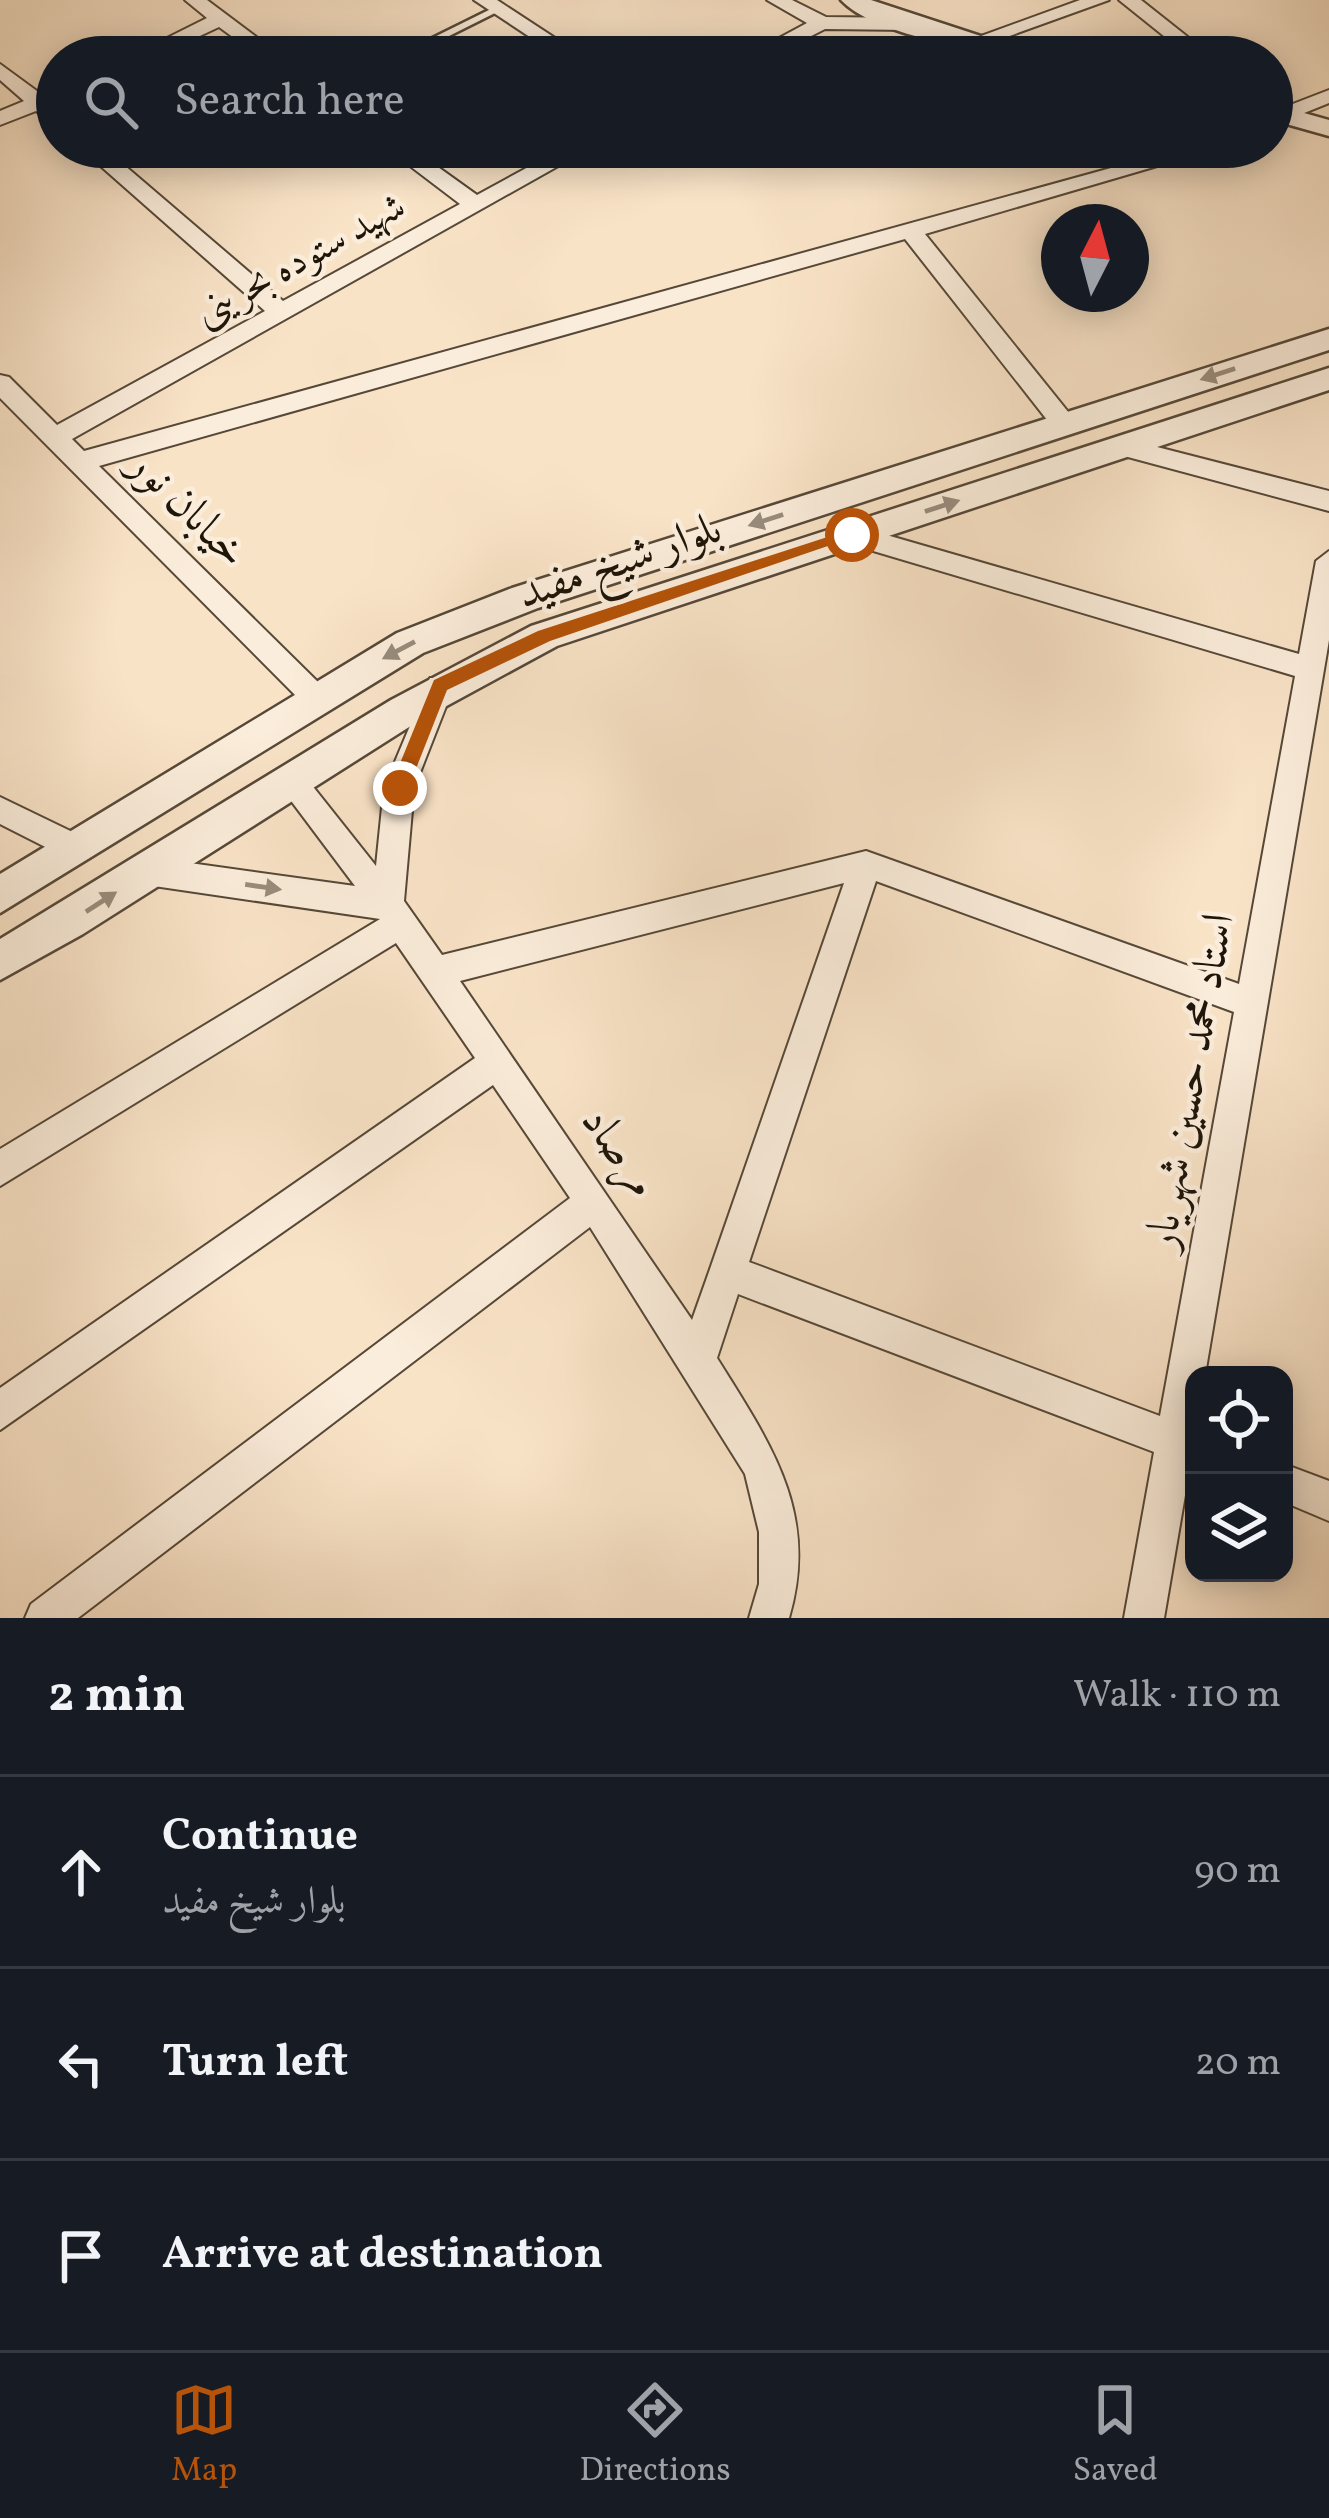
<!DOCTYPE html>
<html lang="en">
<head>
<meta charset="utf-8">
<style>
  :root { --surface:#171b24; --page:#242831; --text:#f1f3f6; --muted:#9ea1a6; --line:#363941; --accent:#b45309 }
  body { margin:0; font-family:Vollkorn,Amiri,serif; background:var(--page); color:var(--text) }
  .controls { position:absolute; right:36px; bottom:36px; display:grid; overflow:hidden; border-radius:24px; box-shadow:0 6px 30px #0003 }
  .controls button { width:108px; height:108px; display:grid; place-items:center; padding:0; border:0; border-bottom:3px solid var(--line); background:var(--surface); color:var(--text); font:60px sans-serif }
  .compass { position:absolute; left:1041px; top:204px; width:108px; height:108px; border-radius:50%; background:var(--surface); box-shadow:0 6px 30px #0003; rotate:6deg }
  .stop { position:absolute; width:36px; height:36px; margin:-27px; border:9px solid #b45309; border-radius:50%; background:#fff }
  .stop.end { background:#b45309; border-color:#fff; box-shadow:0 3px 12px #0008 }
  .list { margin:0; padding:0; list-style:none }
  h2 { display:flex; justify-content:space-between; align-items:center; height:156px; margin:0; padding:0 48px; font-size:51px }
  h2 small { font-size:39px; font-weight:400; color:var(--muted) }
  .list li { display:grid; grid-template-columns:78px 1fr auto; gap:36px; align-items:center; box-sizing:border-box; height:192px; padding:0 48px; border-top:3px solid var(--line) }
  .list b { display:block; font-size:45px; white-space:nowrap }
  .list p { margin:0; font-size:39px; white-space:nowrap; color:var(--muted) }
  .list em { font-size:39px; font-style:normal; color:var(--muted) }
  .icon { flex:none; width:66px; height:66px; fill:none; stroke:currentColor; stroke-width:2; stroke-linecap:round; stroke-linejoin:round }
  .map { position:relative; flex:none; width:1329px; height:1618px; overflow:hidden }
  .search { position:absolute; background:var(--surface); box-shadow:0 6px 30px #0003; left:36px; right:36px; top:36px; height:132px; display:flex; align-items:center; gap:30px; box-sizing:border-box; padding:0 42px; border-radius:66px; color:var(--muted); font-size:45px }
  .sheet { height:732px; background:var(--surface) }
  nav { display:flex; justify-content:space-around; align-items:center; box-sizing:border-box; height:168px; border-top:3px solid var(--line); background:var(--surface); font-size:33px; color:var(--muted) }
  nav a { display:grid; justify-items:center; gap:6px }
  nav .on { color:var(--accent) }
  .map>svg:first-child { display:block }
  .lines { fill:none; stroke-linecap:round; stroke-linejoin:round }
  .service-casing { stroke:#564838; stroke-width:5 }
  .minor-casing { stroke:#564838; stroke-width:4 }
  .tertiary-casing { stroke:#564838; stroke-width:5 }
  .service { fill:#fbeddb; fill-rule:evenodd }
  .minor { fill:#fbeddb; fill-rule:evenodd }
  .tertiary { fill:#fbeddb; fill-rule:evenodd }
  .oneway { fill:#988c7c }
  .route { fill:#b45309 }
  .labels { text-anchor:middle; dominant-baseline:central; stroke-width:9; stroke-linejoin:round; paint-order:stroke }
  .far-street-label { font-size:39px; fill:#1f1509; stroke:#fbeddb }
  .street-label { font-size:45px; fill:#1f1509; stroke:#fbeddb }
</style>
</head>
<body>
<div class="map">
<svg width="1329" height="1618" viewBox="0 0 1329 1618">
  <rect width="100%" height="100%" fill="#f9e3c7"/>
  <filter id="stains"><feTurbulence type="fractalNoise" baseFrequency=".00167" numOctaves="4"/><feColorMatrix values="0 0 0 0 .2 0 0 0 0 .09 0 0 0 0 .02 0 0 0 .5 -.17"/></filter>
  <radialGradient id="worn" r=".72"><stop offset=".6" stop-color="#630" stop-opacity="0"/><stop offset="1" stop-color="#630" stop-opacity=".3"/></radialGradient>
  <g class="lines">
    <g class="service-casing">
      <polygon id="service" points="495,7 503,9 407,57 394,57"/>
    </g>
    <g class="minor-casing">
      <g id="minor">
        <polygon points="185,0 207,0 283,57 260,57 219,27 155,57 129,57 207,18"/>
        <polygon points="474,0 497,0 584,57 560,57"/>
        <polygon points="767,0 792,0 826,17 909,18 919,24 909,30 825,29 770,57 744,57 807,23"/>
        <polygon points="1080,0 1109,0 979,47 962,43"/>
        <polygon points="1119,0 1141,0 1213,57 1190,57"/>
        <polygon points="0,64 41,94 57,92 52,104 57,125 36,111 0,125 0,111 24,101 0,80"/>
        <polygon points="1329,90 1329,103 1272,126 1272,112"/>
        <polygon points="79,147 103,147 283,301 460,204 385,147 410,147 477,195 565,147 592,147 72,439 84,451 1187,147 1222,147 925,234 1073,418 1076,424 1064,433 1055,430 905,239 99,466 325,689 329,697 325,705 305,705 0,398 0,375 9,377 57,425 265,311"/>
        <polygon points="1122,438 1329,491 1329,511 1113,453 1109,447"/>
        <path d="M852,525L1299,654L1316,561L1329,551V640L1205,1375H1194V1467L1190,1466L1164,1618H1124L1154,1452L738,1294L717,1358C770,1443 820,1513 789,1618H749L759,1584V1532L745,1474L590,1227L78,1618H25L31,1604L570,1198L493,1085L0,1430V1388L475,1058L396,943L0,1186V1149L380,919L147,885L136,881L132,871L136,861L147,857L355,886L274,778L279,769H299L376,866L384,788L430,678H450L454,686L414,788L404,901L442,955L866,851L1239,984L1295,676L843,542L839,535L843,528ZM876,881L1234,1012L1160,1416L749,1262ZM844,883L709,1272L692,1320L460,981Z"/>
        <polygon points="0,797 89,840 93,849 89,858 78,862 67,858 0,824"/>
        <polygon points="1284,1464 1329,1481 1329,1521 1284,1502"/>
      </g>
    </g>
    <g class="tertiary-casing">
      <g id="tertiary">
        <path d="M841,0H871L1045,57C997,57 874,36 841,0Z"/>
        <polygon points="1272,104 1329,120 1329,136 1272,120"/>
        <polygon points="1329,329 1329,350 538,608 423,653 0,913 0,874 397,633 512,588"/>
        <polygon points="1329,368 1329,390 557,646 417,722 83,934 0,980 0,939 391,700 531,626"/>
      </g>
    </g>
    <use href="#service" class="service"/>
    <use href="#minor" class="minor"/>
    <use href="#tertiary" class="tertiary"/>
  </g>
  <defs><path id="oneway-solid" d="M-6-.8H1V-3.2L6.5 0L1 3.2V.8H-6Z" transform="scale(3)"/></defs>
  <g class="oneway">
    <use href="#oneway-solid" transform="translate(1218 374) rotate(162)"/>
    <use href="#oneway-solid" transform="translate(942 506) rotate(-18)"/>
    <use href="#oneway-solid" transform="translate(766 520) rotate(162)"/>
    <use href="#oneway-solid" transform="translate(399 650) rotate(152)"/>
    <use href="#oneway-solid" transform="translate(263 887) rotate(8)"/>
    <use href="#oneway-solid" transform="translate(101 902) rotate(-33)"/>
  </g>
  <polygon class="route" points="846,531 860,535 550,641 447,690 406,794 393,794 390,788 434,680 538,631"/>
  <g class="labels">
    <g class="far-street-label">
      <text transform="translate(301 261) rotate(-29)">شهید ستوده بحرینی</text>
    </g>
    <g class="street-label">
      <text transform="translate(187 510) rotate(45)">خیابان نور</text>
      <text transform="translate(620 563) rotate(-19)">بلوار شیخ مفید</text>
      <text transform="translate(1192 1082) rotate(-80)">استاد محمد حسین شهریار</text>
      <text transform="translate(618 1153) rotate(55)">مرصاد</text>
    </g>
  </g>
  <rect width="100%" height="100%" filter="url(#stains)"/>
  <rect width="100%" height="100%" fill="url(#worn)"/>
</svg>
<div class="controls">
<button><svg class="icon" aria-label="locate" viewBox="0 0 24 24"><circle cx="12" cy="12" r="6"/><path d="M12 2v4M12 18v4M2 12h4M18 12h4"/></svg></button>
<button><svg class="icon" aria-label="layers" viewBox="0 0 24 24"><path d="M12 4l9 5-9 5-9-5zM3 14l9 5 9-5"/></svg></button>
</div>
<svg class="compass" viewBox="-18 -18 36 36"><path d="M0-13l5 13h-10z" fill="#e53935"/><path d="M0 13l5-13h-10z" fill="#9ea1a6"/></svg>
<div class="stop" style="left:852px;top:535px"></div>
<div class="stop end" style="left:400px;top:788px"></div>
<div class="search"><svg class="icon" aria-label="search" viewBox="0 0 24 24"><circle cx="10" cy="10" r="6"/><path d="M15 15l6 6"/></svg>Search here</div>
</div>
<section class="sheet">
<h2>2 min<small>Walk · 110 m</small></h2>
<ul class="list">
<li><svg class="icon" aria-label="ahead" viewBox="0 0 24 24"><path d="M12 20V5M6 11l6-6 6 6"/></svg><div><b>Continue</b><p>بلوار شیخ مفید</p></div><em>90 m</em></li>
<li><svg class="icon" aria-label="left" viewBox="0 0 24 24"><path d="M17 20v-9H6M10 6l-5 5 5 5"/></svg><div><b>Turn left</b></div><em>20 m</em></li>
<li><svg class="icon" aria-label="arrive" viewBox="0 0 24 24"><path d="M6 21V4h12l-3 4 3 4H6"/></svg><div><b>Arrive at destination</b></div></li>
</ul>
</section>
<nav>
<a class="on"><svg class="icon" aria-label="map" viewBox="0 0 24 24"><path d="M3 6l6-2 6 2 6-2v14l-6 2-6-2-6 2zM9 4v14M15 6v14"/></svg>Map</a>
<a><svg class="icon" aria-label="directions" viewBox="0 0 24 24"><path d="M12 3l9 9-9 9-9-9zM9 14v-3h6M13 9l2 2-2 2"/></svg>Directions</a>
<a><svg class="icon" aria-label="saved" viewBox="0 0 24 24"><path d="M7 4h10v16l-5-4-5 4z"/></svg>Saved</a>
</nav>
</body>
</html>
